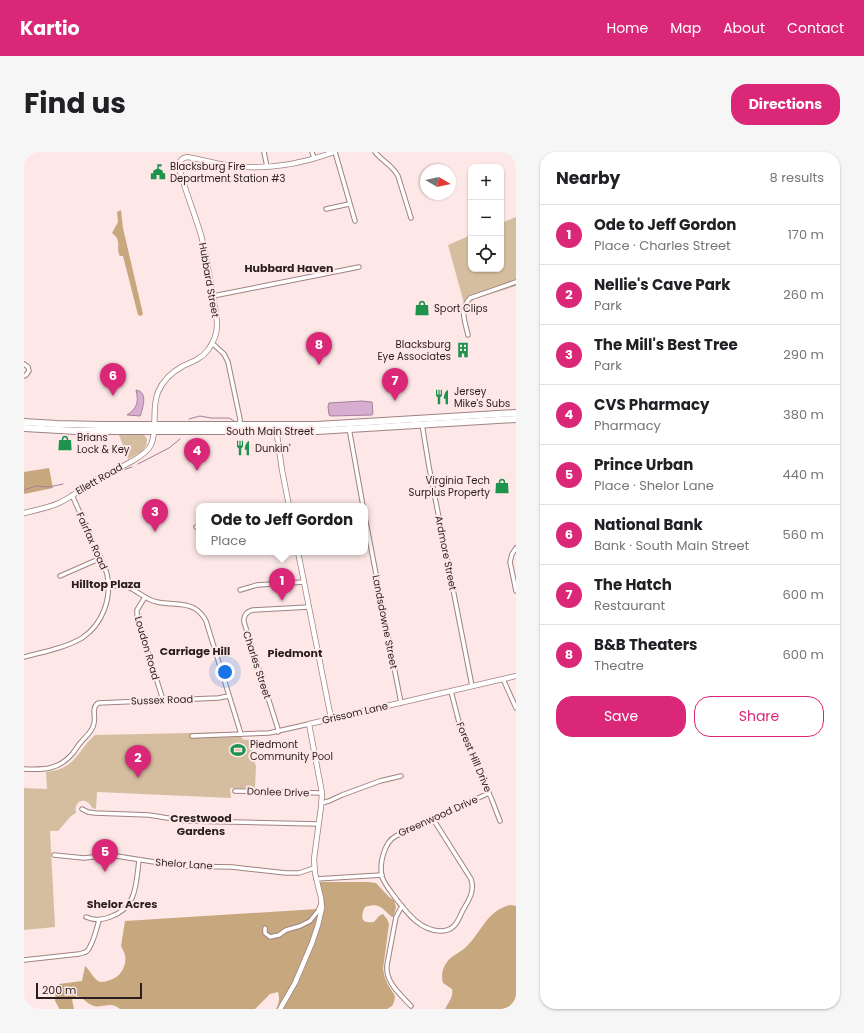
<!DOCTYPE html>
<html lang="en">
<head>
<meta charset="utf-8">
<style>
  :root { --surface:#fff; --page:#f6f6f6; --text:#202124; --muted:#757577; --line:#e0e0e0; --accent:#db2777 }
  body { margin:0; font-family:Poppins,sans-serif; background:var(--page); color:var(--text) }
  .controls { position:absolute; right:12px; top:12px; display:grid; overflow:hidden; border-radius:8px; box-shadow:0 1px 3px #0004 }
  .controls button { width:36px; height:36px; display:grid; place-items:center; padding:0; border:0; border-bottom:1px solid var(--line); background:var(--surface); color:var(--text); font:20px sans-serif }
  .compass { position:absolute; left:396px; top:12px; width:36px; height:36px; border-radius:50%; background:var(--surface); box-shadow:0 1px 3px #0004; rotate:99deg }
  .scale { position:absolute; left:12px; bottom:10px; width:106px; box-sizing:border-box; padding-left:4px; border:2px solid #291d1d; border-top:0; font-size:11px; line-height:14px; white-space:nowrap; color:#291d1d; -webkit-text-stroke:3px #fde8e7; paint-order:stroke }
  .you { position:absolute; left:201px; top:520px; width:14px; height:14px; margin:-10px; border:3px solid #fff; border-radius:50%; background:#1a73e8; box-shadow:0 0 0 6px #1a73e833 }
  .badge { display:grid; place-items:center; width:26px; height:26px; border-radius:50%; background:var(--accent); color:#fff; font-size:13px; font-weight:700 }
  .pin { position:absolute; translate:-50% -33px; filter:drop-shadow(0 1px 2px #0008) }
  .pin::after { content:''; position:absolute; top:21px; width:14px; height:12px; background:inherit; clip-path:polygon(0 0,100% 0,50% 100%) }
  .popup { position:absolute; left:172px; top:351px; width:172px; height:52px; box-sizing:border-box; display:grid; place-content:center; border-radius:8px; background:var(--surface); filter:drop-shadow(0 1px 3px #0005); font-size:13px; white-space:nowrap; color:var(--muted) }
  .popup b { font-size:15px; color:var(--text) }
  .popup::after { content:''; position:absolute; left:50%; top:100%; margin-left:-8px; border:8px solid transparent; border-top-color:var(--surface) }
  .list { margin:0; padding:0; list-style:none }
  h2 { display:flex; justify-content:space-between; align-items:center; height:52px; margin:0; padding:0 16px; font-size:17px }
  h2 small { font-size:13px; font-weight:400; color:var(--muted) }
  .list li { display:grid; grid-template-columns:26px 1fr auto; gap:12px; align-items:center; box-sizing:border-box; height:60px; padding:0 16px; border-top:1px solid var(--line) }
  .list b { display:block; font-size:15px; white-space:nowrap }
  .list p { margin:0; font-size:13px; white-space:nowrap; color:var(--muted) }
  .list em { font-size:13px; font-style:normal; color:var(--muted) }
  .actions { display:flex; gap:8px; padding:12px 16px }
  .actions a { flex:1; padding:9px 0; border:1px solid var(--accent); border-radius:16px; text-align:center; font-size:14px; color:var(--accent) }
  .actions .main { background:var(--accent); color:#fff }
  .icon { flex:none; width:22px; height:22px; fill:none; stroke:currentColor; stroke-width:2; stroke-linecap:round; stroke-linejoin:round }
  .map { position:relative; flex:none; width:492px; height:857px; overflow:hidden; border-radius:16px }
  header { display:flex; align-items:center; gap:24px; box-sizing:border-box; height:56px; padding:0 20px; background:var(--accent); color:#fff }
  header strong { font-size:19px }
  nav { display:flex; gap:22px; margin-inline-start:auto; font-size:14px }
  .intro { display:flex; align-items:center; justify-content:space-between; box-sizing:border-box; height:96px; padding:0 24px }
  h1 { margin:0; font-size:28px }
  .button { padding:10px 18px; border-radius:16px; background:var(--accent); color:#fff; font-size:14px; font-weight:700 }
  main { display:flex; gap:24px; padding:0 24px }
  aside { flex:1; background:var(--surface); border-radius:16px; box-shadow:0 1px 3px #0004 }
  .map>svg:first-child { display:block }
  .green { fill:#d5be9f }
  .forest { fill:#c7a77d }
  .water { fill:#d7aed2; stroke:#a3829c }
  .lines { fill:none; stroke-linecap:round; stroke-linejoin:round }
  .stream { stroke:#a3829c; stroke-width:1 }
  .minor-casing { stroke:#a08280; stroke-width:5.5 }
  .tertiary-casing { stroke:#a08280; stroke-width:6 }
  .primary-casing { stroke:#a08280; stroke-width:8 }
  .minor { stroke:#fff; stroke-width:3.5 }
  .tertiary { stroke:#fff; stroke-width:4.5 }
  .primary { stroke:#fff; stroke-width:6 }
  .labels { text-anchor:middle; dominant-baseline:central; stroke-width:4; stroke-linejoin:round; paint-order:stroke }
  .poi-label { font-size:10px; fill:#291d1d; stroke:#fde8e7; text-anchor:start }
  .street-label { font-size:10px; fill:#291d1d; stroke:#fde8e7 }
  .neighbourhood-label { font-size:11px; font-weight:bold; fill:#291d1d; stroke:#fde8e7 }
</style>
</head>
<body>
<header>
<strong>Kartio</strong>
<nav><a>Home</a><a>Map</a><a>About</a><a>Contact</a></nav>
</header>
<div class="intro"><h1>Find us</h1><a class="button">Directions</a></div>
<main>
<div class="map">
<svg width="492" height="857" viewBox="0 0 492 857">
  <rect width="100%" height="100%" fill="#fde8e7"/>
  <g class="green">
    <path d="M492,65V134L451,147C445,151 443,155 443,162L424,93L447,83V117H477V71Z"/>
    <path d="M95,283H120L123,287C123,300 114,301 104,307Z"/>
    <path d="M212,580L220,588L228,587V603L232,614L231,637L206,636L207,646L73,640L72,657L68,656C63,644 49,648 52,661L47,664L34,679H26L31,775L0,778V636L23,637L22,620C52,617 52,600 71,583Z"/>
  </g>
  <g class="forest">
    <path d="M97,58L99,76L119,162L117,164L114,163L99,104H96C91,96 99,89 88,81L94,70L93,60Z"/>
    <polygon points="25,316 29,336 0,342 0,320"/>
    <path d="M297,730H344L352,731L365,745L370,748L372,755L370,764L368,765C358,757 356,750 341,755C336,765 337,772 350,770L355,764L359,762L363,767L365,772L359,817L361,826L364,833L370,842L371,845L370,850L368,854L363,857H252C255,851 256,847 254,840L246,842L231,857H96C87,849 80,856 70,854C63,852 60,846 53,844L48,847L50,857H35V856L31,849L32,836L35,832L58,829L61,814C67,819 70,829 77,830C80,830 83,829 86,828C97,825 103,813 101,803C100,799 98,797 97,794L101,769L293,757C298,750 295,742 293,735Z"/>
    <path d="M486,753L492,754V857H421C424,851 430,844 428,837L419,831C417,824 418,816 423,810C428,803 436,801 442,795C458,780 462,759 486,753Z"/>
  </g>
  <g class="water">
    <path d="M112,238C124,240 119,254 117,262L116,264L104,263H103C113,256 115,251 112,238Z"/>
    <polygon points="338,249 348,250 349,261 348,263 307,264 305,263 304,254 305,251"/>
  </g>
  <g class="lines">
    <g class="stream">
      <polyline points="165,267 176,264 187,266 205,266 210,269"/>
      <polyline points="114,312 145,296 156,287"/>
      <polyline points="76,330 102,317 108,315"/>
      <polyline points="0,338 12,334 25,335 39,332"/>
      <polyline points="63,338 70,333"/>
    </g>
    <g class="minor-casing">
      <g id="minor">
        <polyline points="240,0 243,15"/>
        <polyline points="288,0 290,6"/>
        <polyline points="311,0 331,69"/>
        <path d="M351,0C358,9 369,14 374,24L387,66"/>
        <polyline points="302,57 325,52"/>
        <polyline points="189,144 335,115"/>
        <path d="M444,183C441,169 435,158 446,146L492,130"/>
        <polyline points="188,191 200,202 204,210 216,267 216,274"/>
        <polyline points="0,212 4,215 5,219 2,223 0,224"/>
        <polyline points="398,272 405,315 448,534"/>
        <polyline points="325,276 339,354"/>
        <polyline points="341,365 377,551"/>
        <polyline points="172,375 175,374"/>
        <polyline points="492,396 488,402 486,410 492,439"/>
        <polyline points="36,424 77,406"/>
        <path d="M84,434C91,434 100,433 106,436C115,440 122,448 133,450C145,453 159,450 170,456C175,459 179,463 182,469L217,582"/>
        <polyline points="216,438 233,433 280,430"/>
        <polyline points="121,445 113,458 113,465 139,548"/>
        <path d="M0,505C19,500 41,496 58,486C79,472 88,446 83,422C79,409 72,397 67,385C61,371 54,357 48,343"/>
        <polyline points="479,527 492,556"/>
        <polyline points="427,539 437,578 468,648 476,669"/>
        <path d="M254,580V577L220,470C219,464 223,459 229,458L285,455"/>
        <polyline points="168,584 245,581 285,572"/>
        <path d="M0,617C19,618 35,618 49,601C52,597 54,593 58,589C63,583 69,579 70,571C72,564 67,556 74,551L194,546L205,544"/>
        <polyline points="211,639 298,641"/>
        <polyline points="298,651 305,649 318,643 356,629 377,624"/>
        <polyline points="58,657 64,660 71,661 125,663 162,669 294,672"/>
        <path d="M409,667L447,727C451,739 445,748 439,758C436,764 434,770 430,774C426,778 421,779 416,779C396,778 384,762 373,748C368,741 361,733 358,725C355,712 360,690 372,684L465,641"/>
        <polyline points="30,703 60,706 86,703 156,714 208,715 262,721 275,721 290,716"/>
        <polyline points="292,727 358,723"/>
        <path d="M378,754L372,765L363,813C361,830 376,842 387,854"/>
        <path d="M62,765C71,769 78,768 86,765C113,756 112,732 115,708"/>
        <polyline points="241,776 241,781 246,785 255,783 262,778 276,774 286,769 294,759 297,752"/>
        <path d="M0,808L55,802C56,802 61,800 62,800C68,795 73,776 75,768"/>
      </g>
    </g>
    <g class="tertiary-casing">
      <g id="tertiary">
        <polyline points="253,277 253,283 258,318 265,354"/>
        <path d="M0,361C12,358 24,356 35,351C48,345 59,336 71,328C85,320 120,307 127,293C134,278 127,257 134,240C139,228 148,220 159,214C168,210 177,207 184,198C189,191 193,182 193,173C193,162 190,151 188,140C185,121 182,102 177,83C171,63 163,43 157,23C155,15 153,7 163,5C176,7 188,11 201,13C238,19 275,13 310,0"/>
        <polyline points="274,400 307,566"/>
        <polyline points="256,857 271,831 288,791 294,773 298,756 297,746 291,721 290,707 297,655 298,641 285,572 492,524"/>
      </g>
    </g>
    <g class="primary-casing">
      <g id="primary">
        <polyline points="0,270 33,272 77,273 293,273 492,261"/>
        <polyline points="0,276 53,279 293,279 492,267"/>
      </g>
    </g>
    <use href="#minor" class="minor"/>
    <use href="#tertiary" class="tertiary"/>
    <use href="#primary" class="primary"/>
  </g>
  <defs>
    <g id="civic-bare" transform="scale(1.2)"><path d="M-.6-6.5H3V-4.5H.6V-3L4-1V1h2V6H-6V1h2V-1L-.6-3ZM-1.2 2.5V6h2.4V2.5Z" fill="#1e934e" stroke="#fde8e7" stroke-width="2.5" paint-order="stroke"/></g>
    <g id="shop-bare" transform="scale(1.2)"><path d="M-5-2.5h2.3a2.7 3.5 0 0 1 5.4 0H5L5.5 6h-11ZM-1.5-2.5h3a1.5 2.3 0 0 0-3 0Z" fill="#1e934e" stroke="#fde8e7" stroke-width="2.5" paint-order="stroke"/></g>
    <g id="building-bare" transform="scale(1.2)"><path d="M-4-6H4V6H1V3H-1V6H-4ZM-2.5-4.3h1.7v1.8h-1.7ZM.8-4.3h1.7v1.8H.8ZM-2.5-1h1.7V.8h-1.7ZM.8-1h1.7V.8H.8Z" fill="#1e934e" stroke="#fde8e7" stroke-width="2.5" paint-order="stroke"/></g>
    <g id="restaurant-bare" transform="scale(1.2)"><path d="M-5-6h1v4h1v-4h1v4h1v-4h1v5L-1.5 .5V6h-2V.5L-5-1ZM5-6V6H3V1.5H1.5Q1.5-4 5-6Z" fill="#1e934e" stroke="#fde8e7" stroke-width="2.5" paint-order="stroke"/></g>
    <g id="stadium-bare" transform="scale(1.2)"><path d="M0-5a6.5 5 0 1 0 0 10a6.5 5 0 1 0 0-10ZM-3.5-1.8h7v3.6h-7Z" fill="#1e934e" stroke="#fde8e7" stroke-width="2.5" paint-order="stroke"/></g>
  </defs>
  <g fill-rule="evenodd">
    <use href="#civic-bare" x="134" y="20"/>
    <use href="#shop-bare" x="398" y="156"/>
    <use href="#building-bare" x="439" y="198"/>
    <use href="#restaurant-bare" x="418" y="245"/>
    <use href="#shop-bare" x="41" y="291"/>
    <use href="#restaurant-bare" x="219" y="296"/>
    <use href="#shop-bare" x="478" y="334"/>
    <use href="#stadium-bare" x="214" y="598"/>
  </g>
  <g class="labels">
    <g class="poi-label">
      <text x="146" y="14">Blacksburg Fire<tspan x="146" dy="12">Department Station #3</tspan></text>
      <text x="410" y="156">Sport Clips</text>
      <text x="427" y="192" text-anchor="end">Blacksburg<tspan x="427" dy="12">Eye Associates</tspan></text>
      <text x="430" y="239">Jersey<tspan x="430" dy="12">Mike's Subs</tspan></text>
      <text x="53" y="285">Brians<tspan x="53" dy="12">Lock &amp; Key</tspan></text>
      <text x="231" y="296">Dunkin'</text>
      <text x="466" y="328" text-anchor="end">Virginia Tech<tspan x="466" dy="12">Surplus Property</tspan></text>
      <text x="226" y="592">Piedmont<tspan x="226" dy="12">Community Pool</tspan></text>
    </g>
    <g class="street-label">
      <text transform="translate(185 128) rotate(80)">Hubbard Street</text>
      <text x="246" y="279">South Main Street</text>
      <text transform="translate(75 327) rotate(-30)">Ellett Road</text>
      <text transform="translate(68 389) rotate(66)">Fairfax Road</text>
      <text transform="translate(422 401) rotate(79)">Ardmore Street</text>
      <text transform="translate(361 470) rotate(79)">Landsdowne Street</text>
      <text transform="translate(123 496) rotate(74)">Loudon Road</text>
      <text transform="translate(233 513) rotate(72)">Charles Street</text>
      <text transform="translate(138 548) rotate(-2)">Sussex Road</text>
      <text transform="translate(331 561) rotate(-13)">Grissom Lane</text>
      <text transform="translate(450 605) rotate(67)">Forest Hill Drive</text>
      <text transform="translate(254 640) rotate(2)">Donlee Drive</text>
      <text transform="translate(414 664) rotate(-24)">Greenwood Drive</text>
      <text transform="translate(160 712) rotate(4)">Shelor Lane</text>
    </g>
    <g class="neighbourhood-label">
      <text x="265" y="116">Hubbard Haven</text>
      <text x="82" y="432">Hilltop Plaza</text>
      <text x="171" y="499">Carriage Hill</text>
      <text x="271" y="501">Piedmont</text>
      <text x="177" y="666">Crestwood<tspan x="177" dy="13">Gardens</tspan></text>
      <text x="98" y="752">Shelor Acres</text>
    </g>
  </g>
</svg>
<div class="controls">
<button>+</button>
<button>−</button>
<button><svg class="icon" aria-label="locate" viewBox="0 0 24 24"><circle cx="12" cy="12" r="6"/><path d="M12 2v4M12 18v4M2 12h4M18 12h4"/></svg></button>
</div>
<svg class="compass" viewBox="-18 -18 36 36"><path d="M0-13l5 13h-10z" fill="#e53935"/><path d="M0 13l5-13h-10z" fill="#757577"/></svg>
<div class="scale">200 m</div>
<div class="you"></div>
<div class="pin badge" style="left:258px;top:449px">1</div>
<div class="popup"><b>Ode to Jeff Gordon</b>Place</div>
<div class="pin badge" style="left:114px;top:626px">2</div>
<div class="pin badge" style="left:131px;top:380px">3</div>
<div class="pin badge" style="left:173px;top:319px">4</div>
<div class="pin badge" style="left:81px;top:720px">5</div>
<div class="pin badge" style="left:89px;top:244px">6</div>
<div class="pin badge" style="left:371px;top:249px">7</div>
<div class="pin badge" style="left:295px;top:213px">8</div>
</div>
<aside>
<h2>Nearby<small>8 results</small></h2>
<ul class="list">
<li><span class="badge">1</span><div><b>Ode to Jeff Gordon</b><p>Place · Charles Street</p></div><em>170 m</em></li>
<li><span class="badge">2</span><div><b>Nellie's Cave Park</b><p>Park</p></div><em>260 m</em></li>
<li><span class="badge">3</span><div><b>The Mill's Best Tree</b><p>Park</p></div><em>290 m</em></li>
<li><span class="badge">4</span><div><b>CVS Pharmacy</b><p>Pharmacy</p></div><em>380 m</em></li>
<li><span class="badge">5</span><div><b>Prince Urban</b><p>Place · Shelor Lane</p></div><em>440 m</em></li>
<li><span class="badge">6</span><div><b>National Bank</b><p>Bank · South Main Street</p></div><em>560 m</em></li>
<li><span class="badge">7</span><div><b>The Hatch</b><p>Restaurant</p></div><em>600 m</em></li>
<li><span class="badge">8</span><div><b>B&amp;B Theaters</b><p>Theatre</p></div><em>600 m</em></li>
</ul>
<div class="actions"><a class="main">Save</a><a>Share</a></div>
</aside>
</main>
</body>
</html>
